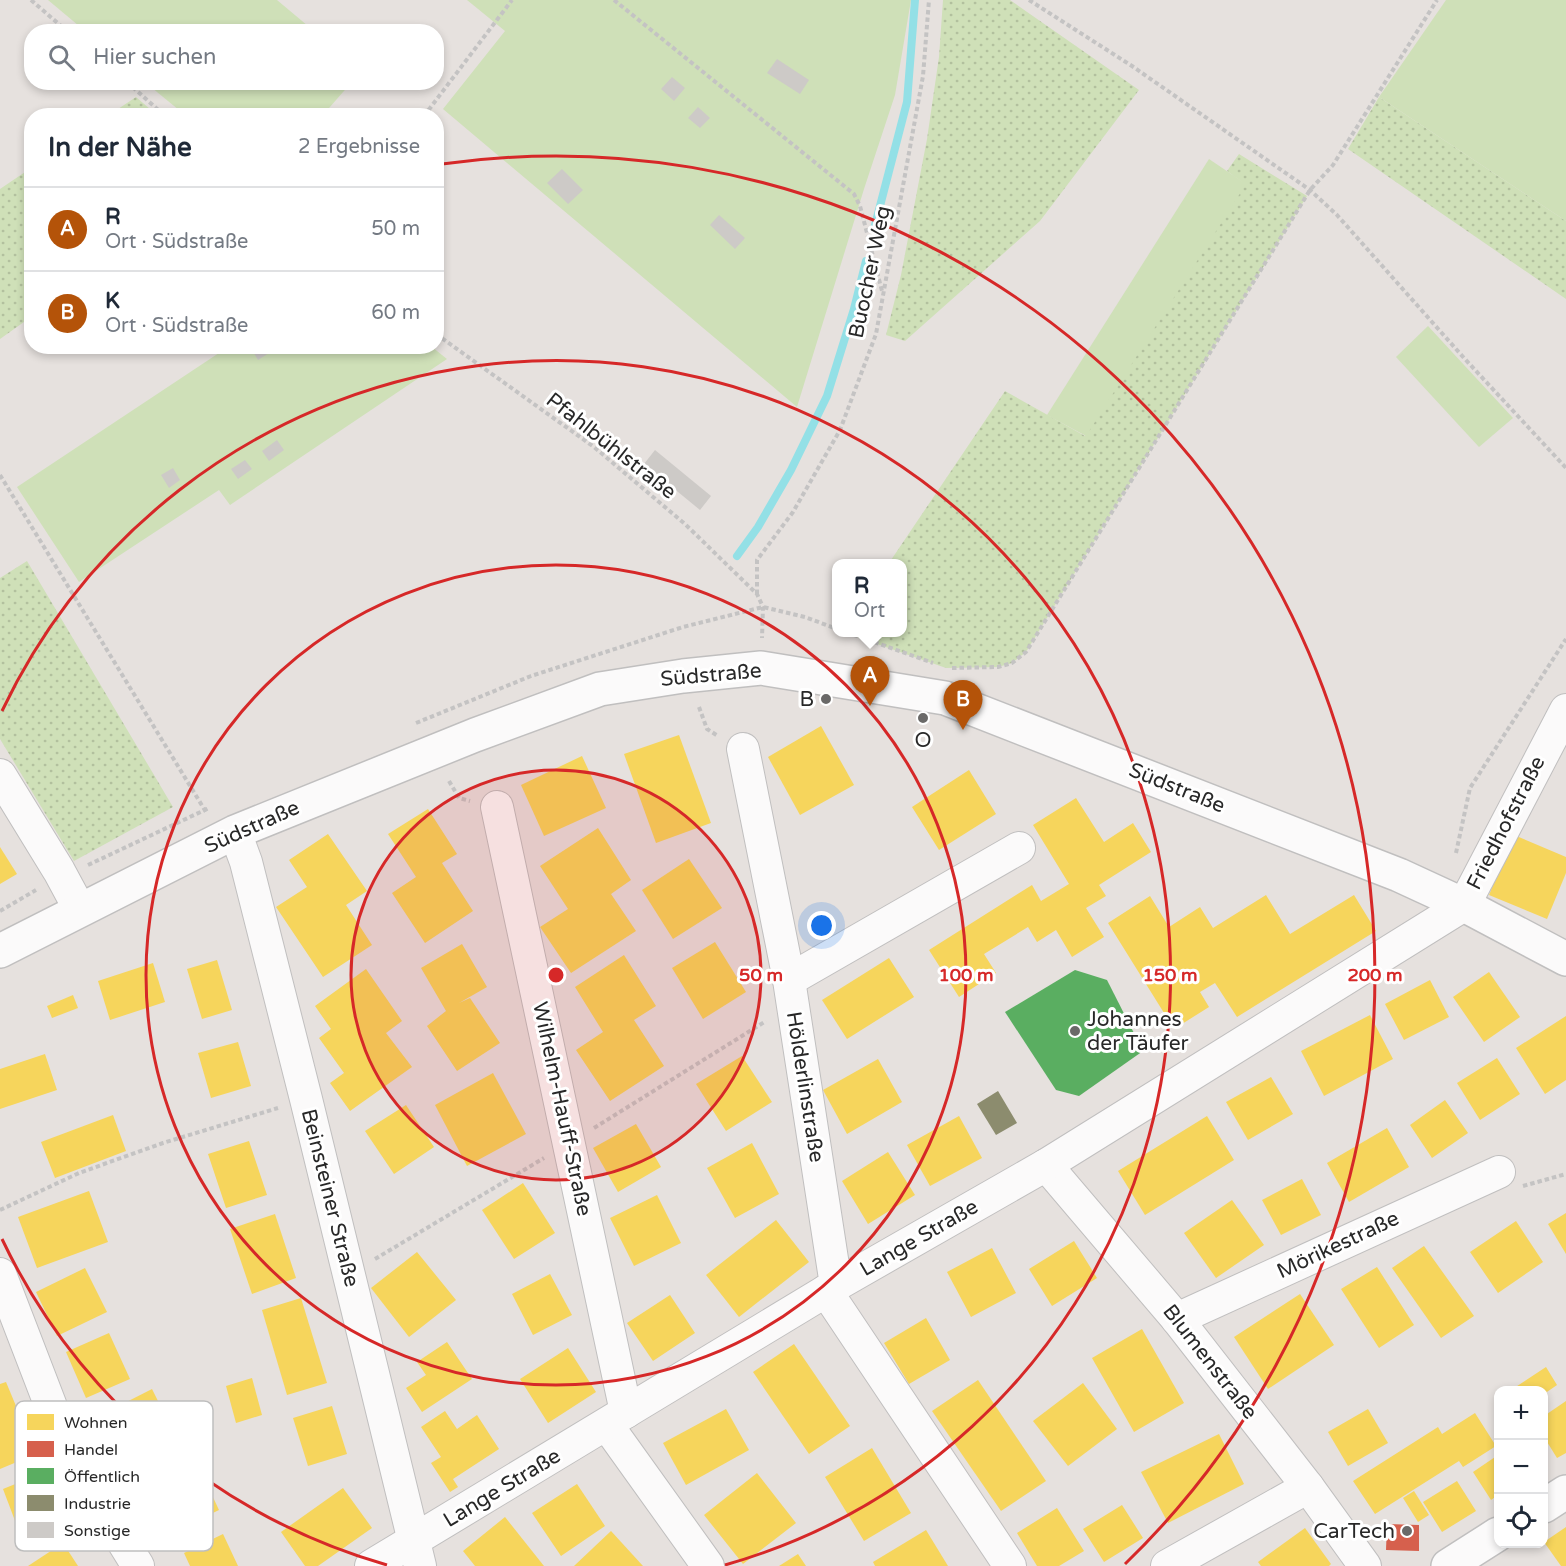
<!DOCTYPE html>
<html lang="de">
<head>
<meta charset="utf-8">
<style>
  :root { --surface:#fff; --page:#f2f2f3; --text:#1f2937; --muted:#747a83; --line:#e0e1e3; --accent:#b45309 }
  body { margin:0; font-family:"Varela Round",sans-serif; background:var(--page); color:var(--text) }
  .controls { position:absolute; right:18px; bottom:18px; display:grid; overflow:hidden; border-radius:12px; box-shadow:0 3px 9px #0003 }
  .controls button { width:54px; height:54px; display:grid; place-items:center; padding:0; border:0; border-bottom:2px solid var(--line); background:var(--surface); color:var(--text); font:30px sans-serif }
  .you { position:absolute; left:822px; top:926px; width:21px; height:21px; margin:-15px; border:4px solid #fff; border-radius:50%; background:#1a73e8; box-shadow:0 0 0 9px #1a73e833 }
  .badge { display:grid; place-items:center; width:39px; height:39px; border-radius:50%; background:var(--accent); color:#fff; font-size:20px; font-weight:700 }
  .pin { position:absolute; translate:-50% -50px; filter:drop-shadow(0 2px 3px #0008) }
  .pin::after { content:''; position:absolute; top:32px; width:21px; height:18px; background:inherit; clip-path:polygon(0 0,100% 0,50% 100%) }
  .popup { position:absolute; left:832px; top:559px; width:75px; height:78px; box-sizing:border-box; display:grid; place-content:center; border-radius:12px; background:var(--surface); filter:drop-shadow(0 2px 4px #0005); font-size:20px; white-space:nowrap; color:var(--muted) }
  .popup b { font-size:22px; color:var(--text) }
  .popup::after { content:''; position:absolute; left:50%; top:100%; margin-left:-12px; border:12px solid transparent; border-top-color:var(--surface) }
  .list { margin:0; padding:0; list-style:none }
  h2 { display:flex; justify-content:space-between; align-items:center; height:78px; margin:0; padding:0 24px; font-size:26px }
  h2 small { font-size:20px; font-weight:400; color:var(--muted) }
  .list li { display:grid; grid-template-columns:39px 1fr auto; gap:18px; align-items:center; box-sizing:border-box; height:84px; padding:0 24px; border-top:2px solid var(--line) }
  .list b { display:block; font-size:22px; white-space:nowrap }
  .list p { margin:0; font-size:20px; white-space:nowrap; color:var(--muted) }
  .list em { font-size:20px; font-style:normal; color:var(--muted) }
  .icon { flex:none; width:33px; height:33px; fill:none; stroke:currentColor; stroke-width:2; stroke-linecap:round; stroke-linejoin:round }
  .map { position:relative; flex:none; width:1566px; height:1566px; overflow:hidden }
  .search { position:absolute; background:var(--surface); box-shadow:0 3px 9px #0003; left:24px; top:24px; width:420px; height:66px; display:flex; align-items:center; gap:15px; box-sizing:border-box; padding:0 21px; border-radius:24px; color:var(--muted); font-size:22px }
  .panel { position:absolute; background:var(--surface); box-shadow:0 3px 9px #0003; left:24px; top:108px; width:420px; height:246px; border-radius:24px }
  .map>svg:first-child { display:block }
  .grass { fill:url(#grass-dots) }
  .garden { fill:#cfe0b8 }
  .homes { fill:#f6d55c }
  .shops { fill:#d6604d }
  .public { fill:#5aae61 }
  .industry { fill:#8c8c6e }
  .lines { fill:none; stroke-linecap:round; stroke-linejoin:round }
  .stream { stroke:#93e0e6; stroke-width:8 }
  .building { fill:#cdcac7 }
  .street-casing { stroke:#c0bfbf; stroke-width:34 }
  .secondary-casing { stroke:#c0bfbf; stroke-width:36 }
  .path { stroke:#c4c3c3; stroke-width:4; stroke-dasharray:4.5 3; stroke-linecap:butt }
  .street { stroke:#fbfafa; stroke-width:32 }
  .secondary { stroke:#fbfafa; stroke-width:33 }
  .ring { fill:none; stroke:#d62828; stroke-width:3 }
  .poi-dot { fill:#6a6968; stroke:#fff; stroke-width:2 }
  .labels { text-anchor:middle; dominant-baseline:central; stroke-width:6; stroke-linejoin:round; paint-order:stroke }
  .street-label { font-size:21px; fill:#282828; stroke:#fff }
  .poi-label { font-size:21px; fill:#282828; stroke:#fff; text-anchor:end }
  .key { fill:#fff; stroke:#bebebe; stroke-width:1.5 }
  .key-label { font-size:16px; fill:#282828 }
  .centre { fill:#d62828; stroke:#fff; stroke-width:3 }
  .ring-label { font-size:18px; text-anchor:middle; font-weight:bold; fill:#d62828; stroke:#fff; stroke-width:6; stroke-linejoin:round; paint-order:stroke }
</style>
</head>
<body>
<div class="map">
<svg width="1566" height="1566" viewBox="0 0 1566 1566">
  <defs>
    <pattern id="grass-dots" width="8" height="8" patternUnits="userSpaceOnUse" patternTransform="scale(1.5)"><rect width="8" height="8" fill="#cfe0b8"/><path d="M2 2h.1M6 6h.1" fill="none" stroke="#b2c09e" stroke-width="1.8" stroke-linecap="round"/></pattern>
  </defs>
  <rect width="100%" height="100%" fill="#e6e1de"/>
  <g class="grass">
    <polygon points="943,0 1010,0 1139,90 1040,221 905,341 886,335 901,275 927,139 939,57"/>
    <polygon points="136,97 157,115 109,115"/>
    <polygon points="1379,97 1566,221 1566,299 1348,149"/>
    <polygon points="1239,154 1307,196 1026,652 1012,663 998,667 946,668 857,637 855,633 903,632 903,564 889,563 1005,391 1085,436 1245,184 1227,171"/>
    <polygon points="31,168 31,317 0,339 0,189"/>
    <polygon points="27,561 173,807 74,861 0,739 0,578"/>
  </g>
  <g class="garden">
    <polygon points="48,0 277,0 314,31 85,31"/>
    <polygon points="467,0 911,0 895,95 864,189 797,407 443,109 505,31"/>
    <polygon points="1446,0 1566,0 1566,221 1379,97"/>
    <polygon points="146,83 351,83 322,116 185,115"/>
    <polygon points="1209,159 1246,184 1086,436 1047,415"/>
    <polygon points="1428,326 1513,418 1479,447 1396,357"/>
    <polygon points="228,347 432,347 447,359 230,505 219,490 79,582 17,487"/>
  </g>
  <g class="homes">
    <polygon points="821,726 854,785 800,815 768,757"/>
    <polygon points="679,735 711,823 656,843 624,754"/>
    <polygon points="582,756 606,808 544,836 521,785"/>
    <polygon points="969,770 996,814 939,850 912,807"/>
    <polygon points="1076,798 1104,842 1133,823 1151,852 1099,885 1106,896 1086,908 1104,937 1072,957 1056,930 1037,942 1028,927 984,954 996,973 959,997 929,950 1032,885 1041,901 1069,884 1033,825"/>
    <polygon points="428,809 457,854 442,863 473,911 425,943 392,893 416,877 388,834"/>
    <polygon points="598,828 631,880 611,894 636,931 571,973 540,927 568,909 540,866"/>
    <polygon points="328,834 367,891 346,905 372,945 323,977 276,907 307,887 289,860"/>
    <polygon points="1514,835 1566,857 1566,873 1547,919 1489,895"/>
    <polygon points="0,847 17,874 0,884"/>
    <polygon points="689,859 722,908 673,939 642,890"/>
    <polygon points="1266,895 1290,934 1354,895 1376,931 1237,1017 1215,983 1200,992 1209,1007 1174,1029 1108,923 1150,896 1169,927 1200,907 1213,928"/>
    <polygon points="715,942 746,992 703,1019 672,968"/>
    <polygon points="462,944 487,987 459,1003 470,998 500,1043 457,1071 427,1026 446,1011 421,968"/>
    <polygon points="624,955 656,1006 634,1020 664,1066 610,1101 576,1050 603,1032 575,987"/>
    <polygon points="889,958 914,997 847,1039 822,1000"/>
    <polygon points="217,960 232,1010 202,1019 187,969"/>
    <polygon points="153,963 165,1002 110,1020 98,981"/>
    <polygon points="366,969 402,1021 386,1033 412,1067 350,1111 330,1083 344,1073 319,1038 331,1029 315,1006"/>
    <polygon points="1489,972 1520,1017 1484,1042 1453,997"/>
    <polygon points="1430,980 1449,1017 1404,1040 1385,1004"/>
    <polygon points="73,995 78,1008 52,1018 47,1006"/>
    <polygon points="1370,1015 1393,1059 1324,1096 1301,1051"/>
    <polygon points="1566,1016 1566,1080 1545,1094 1516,1048"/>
    <polygon points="238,1042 251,1086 211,1098 198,1053"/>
    <polygon points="45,1054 57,1090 0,1109 0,1069"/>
    <polygon points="742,1056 772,1102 726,1131 696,1084"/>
    <polygon points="1497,1058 1520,1094 1480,1120 1457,1083"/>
    <polygon points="878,1059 902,1102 847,1134 823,1090"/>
    <polygon points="493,1073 526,1134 467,1166 435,1105"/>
    <polygon points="1271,1077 1293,1114 1248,1140 1226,1102"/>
    <polygon points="1445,1100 1468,1133 1432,1158 1410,1125"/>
    <polygon points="406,1105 434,1147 394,1174 365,1131"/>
    <polygon points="113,1115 126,1151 55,1178 41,1142"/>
    <polygon points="959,1116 982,1158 930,1186 907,1145"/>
    <polygon points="1207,1116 1234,1160 1145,1215 1118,1171"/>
    <polygon points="636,1124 661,1167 618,1192 593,1148"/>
    <polygon points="1387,1128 1409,1167 1349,1202 1327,1163"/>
    <polygon points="249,1141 267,1195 226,1208 208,1154"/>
    <polygon points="752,1143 779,1194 735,1218 707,1168"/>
    <polygon points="888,1152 915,1195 868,1224 842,1181"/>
    <polygon points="1302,1179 1321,1215 1281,1235 1262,1200"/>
    <polygon points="523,1183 555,1233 514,1259 482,1210"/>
    <polygon points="89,1191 108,1242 37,1268 18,1217"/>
    <polygon points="657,1195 681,1243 634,1266 610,1218"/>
    <polygon points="1232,1200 1264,1245 1216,1278 1184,1233"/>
    <polygon points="1566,1213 1566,1254 1548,1224"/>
    <polygon points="275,1214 296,1278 252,1294 230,1229"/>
    <polygon points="776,1220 809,1262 739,1317 706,1275"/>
    <polygon points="1516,1221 1543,1262 1498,1293 1470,1252"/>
    <polygon points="1074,1241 1097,1278 1052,1306 1029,1269"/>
    <polygon points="1424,1246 1474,1316 1441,1338 1392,1268"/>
    <polygon points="992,1248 1016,1293 971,1317 947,1272"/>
    <polygon points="417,1252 456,1300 409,1337 371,1288"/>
    <polygon points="1377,1267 1414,1325 1379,1348 1341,1289"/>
    <polygon points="85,1268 107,1312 57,1336 36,1292"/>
    <polygon points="550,1274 572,1315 533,1335 512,1294"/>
    <polygon points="1300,1294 1334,1345 1268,1389 1234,1337"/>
    <polygon points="670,1295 695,1333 653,1361 627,1323"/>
    <polygon points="301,1298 327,1383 287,1395 262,1310"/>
    <polygon points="926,1318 950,1360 909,1384 884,1343"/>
    <polygon points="1142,1329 1184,1403 1134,1432 1092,1358"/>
    <polygon points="109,1333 130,1379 86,1398 66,1352"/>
    <polygon points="447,1342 472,1379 422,1412 406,1388 426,1375 417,1362"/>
    <polygon points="794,1344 850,1426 809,1454 753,1372"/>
    <polygon points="568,1348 596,1392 548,1423 520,1379"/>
    <polygon points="1546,1367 1557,1385 1544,1394 1544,1390 1511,1390"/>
    <polygon points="252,1378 262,1415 236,1423 226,1386"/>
    <polygon points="978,1380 1046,1481 1001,1511 932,1411"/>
    <polygon points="6,1382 36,1454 0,1469 0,1384"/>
    <polygon points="1083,1383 1117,1429 1068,1466 1033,1421"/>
    <polygon points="152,1389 175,1435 116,1465 93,1419"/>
    <polygon points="1566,1401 1566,1453 1557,1458 1544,1437 1544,1416"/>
    <polygon points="332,1406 347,1454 308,1466 293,1418"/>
    <polygon points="726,1409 749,1450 686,1485 663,1443"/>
    <polygon points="1368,1409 1388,1443 1348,1466 1328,1432"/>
    <polygon points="445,1411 457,1429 477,1415 499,1449 453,1479 458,1487 450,1492 431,1463 441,1457 421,1427"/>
    <polygon points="1475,1413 1496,1446 1463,1467 1459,1461 1375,1514 1353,1481 1438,1427 1442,1434"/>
    <polygon points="1219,1434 1244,1484 1168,1523 1141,1472"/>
    <polygon points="872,1448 911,1513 864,1541 825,1477"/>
    <polygon points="1498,1455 1498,1495 1491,1500 1473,1472"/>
    <polygon points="194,1457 219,1510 164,1537 138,1484"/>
    <polygon points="757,1473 796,1523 743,1564 704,1515"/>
    <polygon points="40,1474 58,1520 20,1534 3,1489"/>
    <polygon points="1457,1481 1476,1511 1442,1532 1423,1502"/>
    <polygon points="577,1484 605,1526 561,1556 532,1513"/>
    <polygon points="343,1488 372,1528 318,1566 305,1566 281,1532"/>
    <polygon points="1414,1491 1429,1515 1418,1522 1403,1498"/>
    <polygon points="1122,1505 1143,1538 1104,1562 1083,1529"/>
    <polygon points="1057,1508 1084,1551 1059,1566 1037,1566 1017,1533"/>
    <polygon points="505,1517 544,1566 475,1566 463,1551"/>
    <polygon points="1566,1527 1566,1566 1561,1566 1544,1542"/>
    <polygon points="1305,1528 1331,1564 1329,1566 1261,1566 1258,1562"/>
    <polygon points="926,1530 948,1566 875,1566 873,1562"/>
    <polygon points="611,1531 643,1566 574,1566"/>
    <polygon points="223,1534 238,1566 190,1566 184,1553"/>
    <polygon points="63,1543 78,1566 28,1566"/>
    <polygon points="798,1554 806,1566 779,1566"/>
  </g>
  <polygon class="shops" points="1387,1524 1419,1525 1419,1551 1386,1550"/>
  <polygon class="public" points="1075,970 1107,980 1143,1051 1079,1096 1056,1090 1005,1012"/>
  <polygon class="industry" points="998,1091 1017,1123 996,1135 977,1104"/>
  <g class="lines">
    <g class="stream">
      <polyline points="874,229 907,102 915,0"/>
      <polyline points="737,556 758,527 791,470 827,396 854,309 866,261"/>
    </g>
  </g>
  <g class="building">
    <polygon points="777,59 809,80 800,94 767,73"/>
    <polygon points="672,77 685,88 674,101 661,89"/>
    <polygon points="698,107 710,118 700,128 688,118"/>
    <polygon points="562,169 583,190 568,204 547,183"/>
    <polygon points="719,215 745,238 735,249 710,225"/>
    <polygon points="257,346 265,346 269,353 258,360 252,350"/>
    <polygon points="277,440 284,450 269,461 262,451"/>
    <polygon points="655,450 711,496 700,510 644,464"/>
    <polygon points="245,460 252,469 238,479 231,469"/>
    <polygon points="173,468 180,480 169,488 161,475"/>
  </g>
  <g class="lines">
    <g class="street-casing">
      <g id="street">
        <polyline points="743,749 789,980 836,1285"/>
        <polyline points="0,775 59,871 80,910"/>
        <polyline points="497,807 626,1412"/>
        <polyline points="235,832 246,862 306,1099 420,1566"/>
        <polyline points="789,980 1019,848"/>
        <polyline points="1046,1165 1177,1319 1308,1487 1365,1566"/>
        <polyline points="0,1274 70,1456 138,1566"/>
        <polyline points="826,1291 1010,1566"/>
        <polyline points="1177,1319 1499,1172"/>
        <polyline points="607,1425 708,1566"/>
        <polyline points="371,1566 836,1285 1046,1165 1464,905 1566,710"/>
        <polyline points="1167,1566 1308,1487"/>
      </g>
    </g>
    <g class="secondary-casing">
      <g id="secondary">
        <polyline points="0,951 235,832 475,735 600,689 683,676 761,668 945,698 1399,875 1464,905 1566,959"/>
        <polyline points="1544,1506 1566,1492"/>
        <polyline points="1448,1566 1498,1534"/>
      </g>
    </g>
    <g class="path">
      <polyline points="31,0 68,32"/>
      <polyline points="614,0 854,194 860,206 882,291"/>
      <polyline points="1029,0 1132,66 1310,190 1337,215 1464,358 1566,468"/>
      <polyline points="127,82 165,116"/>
      <polyline points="424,116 512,0"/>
      <polyline points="436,334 594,447 685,524 757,594 763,607 762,638"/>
      <polyline points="0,475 206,812"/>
      <polyline points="757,594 757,560 793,512 840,430 876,334 923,76 929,0"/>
      <polyline points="846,632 933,663"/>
      <polyline points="952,668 998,667 1012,663 1026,652 1310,190 1333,165 1437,0"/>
      <polyline points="699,707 707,729 718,736"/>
      <polyline points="416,723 531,676 683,627 763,607 805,617 837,629"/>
      <polyline points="449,781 459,798 470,801"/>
      <polyline points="1456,853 1470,788 1566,639"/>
      <polyline points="88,865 209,808"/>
      <polyline points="0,911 36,890"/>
      <polyline points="594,1128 766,1021"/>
      <polyline points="1523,1186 1566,1174"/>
      <polyline points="0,1210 79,1173 163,1143 278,1108"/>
      <polyline points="375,1259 544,1158"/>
    </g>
    <use href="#street" class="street"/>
    <use href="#secondary" class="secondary"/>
  </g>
  <circle cx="556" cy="975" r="205" fill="#d62828" fill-opacity=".12"/>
  <g class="ring">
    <circle cx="556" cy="975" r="205"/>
    <circle cx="556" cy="975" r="410"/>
    <path d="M387 1565A614 614 0 0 1 2 1239M2 711A614 614 0 1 1 725 1565"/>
    <path d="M442 164A819 819 0 0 1 1125 1564"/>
  </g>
  <g class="poi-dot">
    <circle cx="826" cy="699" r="6"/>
    <circle cx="923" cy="718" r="6"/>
    <circle cx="1075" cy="1031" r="6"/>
    <circle cx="1407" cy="1531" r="6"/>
  </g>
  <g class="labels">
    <g class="street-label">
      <text transform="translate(870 272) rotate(-78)">Buocher Weg</text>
      <text transform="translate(611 446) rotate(38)">Pfahlbühlstraße</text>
      <text transform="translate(711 675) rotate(-5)">Südstraße</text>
      <text transform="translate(1177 788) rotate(22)">Südstraße</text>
      <text transform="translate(1506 823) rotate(-63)">Friedhofstraße</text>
      <text transform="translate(252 827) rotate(-24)">Südstraße</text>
      <text transform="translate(805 1087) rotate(81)">Hölderlinstraße</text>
      <text transform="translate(562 1109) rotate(78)">Wilhelm-Hauff-Straße</text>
      <text transform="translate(330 1198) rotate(76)">Beinsteiner Straße</text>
      <text transform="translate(919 1238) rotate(-30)">Lange Straße</text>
      <text transform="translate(1338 1245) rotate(-25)">Mörikestraße</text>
      <text transform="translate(1210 1362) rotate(52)">Blumenstraße</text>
      <text transform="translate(502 1488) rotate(-31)">Lange Straße</text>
    </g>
    <g class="poi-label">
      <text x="814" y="699">B</text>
      <text x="923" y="740" text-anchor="middle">O</text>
      <text x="1087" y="1019" text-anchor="start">Johannes<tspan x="1087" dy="24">der Täufer</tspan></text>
      <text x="1395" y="1531">CarTech</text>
    </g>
  </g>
  <rect x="15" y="1401" width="198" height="150" rx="9" class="key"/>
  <rect x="27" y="1414" width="27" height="16" fill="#f6d55c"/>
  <rect x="27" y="1441" width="27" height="16" fill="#d6604d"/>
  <rect x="27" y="1468" width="27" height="16" fill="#5aae61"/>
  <rect x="27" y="1495" width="27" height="16" fill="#8c8c6e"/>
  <rect x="27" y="1522" width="27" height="16" fill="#cdcac7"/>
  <g class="key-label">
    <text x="64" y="1428">Wohnen</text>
    <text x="64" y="1455">Handel</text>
    <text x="64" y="1482">Öffentlich</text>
    <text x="64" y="1509">Industrie</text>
    <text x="64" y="1536">Sonstige</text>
  </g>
  <circle cx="556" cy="975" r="9" class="centre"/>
  <g class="ring-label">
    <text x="761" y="981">50 m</text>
    <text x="966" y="981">100 m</text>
    <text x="1170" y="981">150 m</text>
    <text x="1375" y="981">200 m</text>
  </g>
</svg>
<div class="controls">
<button>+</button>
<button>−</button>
<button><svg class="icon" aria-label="locate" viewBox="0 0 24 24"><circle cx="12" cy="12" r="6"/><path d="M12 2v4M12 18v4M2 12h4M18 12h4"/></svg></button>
</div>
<div class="you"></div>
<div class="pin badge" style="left:870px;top:706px">A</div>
<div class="popup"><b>R</b>Ort</div>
<div class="pin badge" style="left:963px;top:730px">B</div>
<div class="search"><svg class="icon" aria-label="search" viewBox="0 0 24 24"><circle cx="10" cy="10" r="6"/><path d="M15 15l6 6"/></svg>Hier suchen</div>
<section class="panel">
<h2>In der Nähe<small>2 Ergebnisse</small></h2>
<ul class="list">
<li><span class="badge">A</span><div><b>R</b><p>Ort · Südstraße</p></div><em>50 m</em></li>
<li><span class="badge">B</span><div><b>K</b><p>Ort · Südstraße</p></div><em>60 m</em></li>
</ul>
</section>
</div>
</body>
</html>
